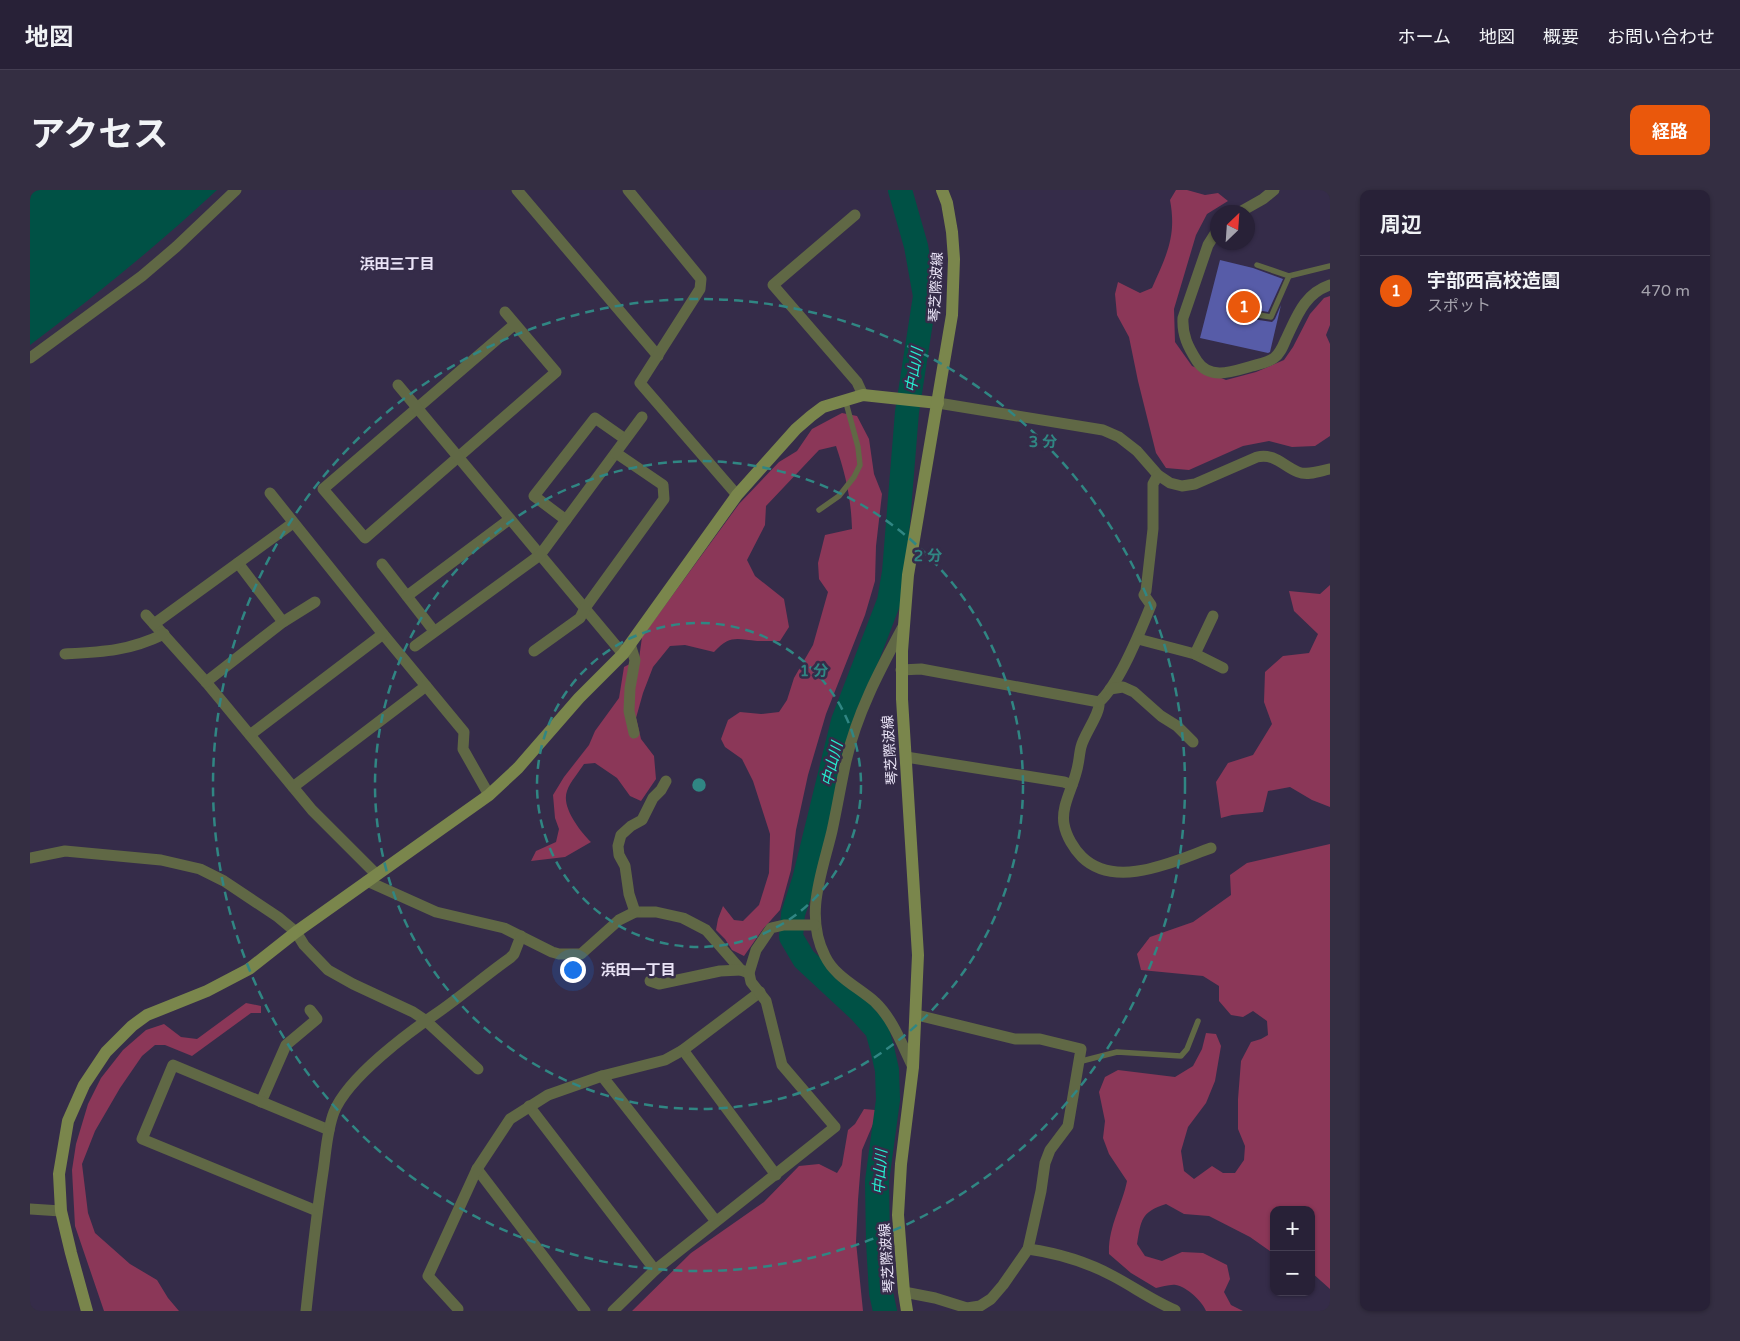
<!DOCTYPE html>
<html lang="ja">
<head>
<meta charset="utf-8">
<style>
  :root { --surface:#282137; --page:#342e42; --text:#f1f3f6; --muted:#a5a3ad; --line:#443e52; --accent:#ea580c }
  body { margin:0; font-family:"Varela Round","Noto Sans JP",sans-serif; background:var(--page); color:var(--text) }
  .controls { position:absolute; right:15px; bottom:15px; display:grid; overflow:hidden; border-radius:10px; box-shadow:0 1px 4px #0004 }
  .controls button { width:45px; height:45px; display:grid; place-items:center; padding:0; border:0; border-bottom:1px solid var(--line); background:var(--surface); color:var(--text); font:25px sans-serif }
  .compass { position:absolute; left:1180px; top:15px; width:45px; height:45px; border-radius:50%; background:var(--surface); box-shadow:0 1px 4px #0004; rotate:25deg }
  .you { position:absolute; left:542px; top:779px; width:18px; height:18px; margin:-12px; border:4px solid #fff; border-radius:50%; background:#1a73e8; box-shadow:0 0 0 8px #1a73e833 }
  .badge { display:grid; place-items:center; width:32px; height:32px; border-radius:50%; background:var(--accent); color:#fff; font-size:16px; font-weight:700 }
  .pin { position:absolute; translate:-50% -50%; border:2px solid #fff; box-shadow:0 1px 5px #0006 }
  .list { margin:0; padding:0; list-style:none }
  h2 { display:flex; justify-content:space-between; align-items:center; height:65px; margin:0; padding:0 20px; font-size:21px }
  h2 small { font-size:16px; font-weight:400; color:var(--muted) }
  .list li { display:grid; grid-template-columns:32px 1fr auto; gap:15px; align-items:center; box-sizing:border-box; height:70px; padding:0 20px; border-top:1px solid var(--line) }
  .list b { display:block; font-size:19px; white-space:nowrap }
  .list p { margin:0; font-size:16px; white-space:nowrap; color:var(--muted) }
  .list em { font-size:16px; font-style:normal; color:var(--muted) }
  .map { position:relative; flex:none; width:1300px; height:1121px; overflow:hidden; border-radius:10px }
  header { display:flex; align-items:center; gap:30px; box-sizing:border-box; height:70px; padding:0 25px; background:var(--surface); border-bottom:1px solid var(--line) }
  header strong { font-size:24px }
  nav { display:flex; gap:28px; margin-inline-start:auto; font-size:18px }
  .intro { display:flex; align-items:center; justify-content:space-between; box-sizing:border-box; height:120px; padding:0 30px }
  h1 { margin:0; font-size:35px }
  .button { padding:12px 22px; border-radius:10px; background:var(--accent); color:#fff; font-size:18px; font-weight:700 }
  main { display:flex; gap:30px; padding:0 30px }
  aside { flex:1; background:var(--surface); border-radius:10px; box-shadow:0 1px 4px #0004 }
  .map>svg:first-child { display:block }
  .forest { fill:#8b3758 }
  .water { fill:#005145 }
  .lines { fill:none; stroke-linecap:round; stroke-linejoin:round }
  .river { stroke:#005145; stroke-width:24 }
  .building { fill:#575ca8 }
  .lane { stroke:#606845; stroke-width:5.5 }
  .street { stroke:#606845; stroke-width:11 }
  .secondary { stroke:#7a864c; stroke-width:12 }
  .ring { fill:none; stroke:#308683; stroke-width:2.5; stroke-dasharray:9 6 }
  .labels { text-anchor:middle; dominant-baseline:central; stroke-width:5; stroke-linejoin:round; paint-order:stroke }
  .street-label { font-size:14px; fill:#eae4f7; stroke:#352c49 }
  .neighbourhood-label { font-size:15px; font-weight:bold; fill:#eae4f7; stroke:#352c49 }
  .water-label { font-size:15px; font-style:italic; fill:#26edcf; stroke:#352c49 }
  .centre { fill:#308683; stroke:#352c49; stroke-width:2.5 }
  .ring-label { font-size:15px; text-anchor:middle; font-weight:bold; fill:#308683; stroke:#352c49; stroke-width:5; stroke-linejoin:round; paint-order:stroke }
</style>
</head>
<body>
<header>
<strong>地図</strong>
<nav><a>ホーム</a><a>地図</a><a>概要</a><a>お問い合わせ</a></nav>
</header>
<div class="intro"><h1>アクセス</h1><a class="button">経路</a></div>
<main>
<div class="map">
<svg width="1300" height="1121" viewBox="0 0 1300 1121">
  <rect width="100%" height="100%" fill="#352c49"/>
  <g class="forest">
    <path d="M1146,0H1157L1175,5L1188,3L1198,11L1177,24L1166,45L1144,119L1145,152L1162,176L1196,190L1226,182L1254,170L1263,157L1280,124L1294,108L1300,106V135L1296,145L1300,154V246L1285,256L1262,257L1239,251L1213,256L1159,280L1136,278L1126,263L1108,191L1099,147L1087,125L1085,104L1088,92L1110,103L1122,98C1136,66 1147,47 1140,10Z"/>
    <path d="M812,223L827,226L839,249L844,284L852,304L846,356L845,391L835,425L796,524L778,585L766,640L761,680L750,720L733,739L714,766L702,760L695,749L686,740L688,729L693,716L704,730L713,731L729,715L739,683L740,644L723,591L712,569L695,557L691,549L698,530L710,522L731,524L749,522L757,510L764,488L783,455L798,402L789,389L788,373L795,345L822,339C821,308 816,286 806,256L789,260L736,316L735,335L717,370L725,386L754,409L759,437L750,451C743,451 735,451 727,451C706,449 700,445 684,462L655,455L640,456L623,477L613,503L606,528L611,549L624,566L626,589L611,611L600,606L587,588L565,573L554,574C549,582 540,592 537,601C531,617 550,641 561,652L535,667L501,671L506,661L526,652L529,639L525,628L523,605L534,587L559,555L565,541L589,508L594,477L609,469L612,447L709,314L749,272L767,261L782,239Z"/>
    <polygon points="1300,395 1300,617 1282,610 1260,597 1238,601 1233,622 1202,625 1191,628 1186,592 1198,573 1223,565 1242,534 1234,512 1235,482 1253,466 1279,463 1288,444 1264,421 1259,401 1290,404"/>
    <path d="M1300,654V1099L1281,1082V1020H1244V1064L1220,1047L1179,1026L1154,1024L1136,1014C1111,1022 1111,1030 1107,1054L1115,1066L1132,1071L1152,1062L1173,1063L1197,1075L1200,1089L1194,1102L1201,1115L1213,1121H1176C1172,1111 1157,1097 1146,1095C1140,1094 1132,1097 1126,1098L1101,1083L1079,1064C1078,1037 1092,1016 1097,991L1079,964L1073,948L1075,931L1069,902L1075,887L1088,880L1145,887L1163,876L1172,859L1176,843L1186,844L1191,856L1185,891L1176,913L1158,937L1151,961L1154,981L1164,989L1182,976L1193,983H1205L1214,970L1215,956L1208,939V909L1211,871L1221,852L1231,849L1238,845L1237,831L1223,821L1213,827L1201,825L1189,811V796L1173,786L1111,780L1107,764L1120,747L1163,732L1201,705L1200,685L1217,673Z"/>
    <polygon points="216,813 231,816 231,823 221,823 162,866 135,855 125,855 112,866 90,898 65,941 52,974 58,1023 65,1043 100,1074 127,1090 138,1108 149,1121 74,1121 45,1036 42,980 46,954 58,914 71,888 93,860 116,840 134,834 151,847 167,849"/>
    <polygon points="834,919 845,920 846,927 832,960 828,1010 826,1052 833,1121 602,1121 661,1063 734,1012 769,976 789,974 807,983 812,975 818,940 825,934"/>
  </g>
  <path class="water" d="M0,0H187C128,55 65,106 0,155Z"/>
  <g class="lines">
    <polyline class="river" points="855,1121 851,1103 848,1052 847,991 858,910 857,880 852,858 847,840 830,821 774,769 761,747 763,724 774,690 813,531 859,411 864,382 877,222 895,106 886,56 870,0"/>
  </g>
  <polygon class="building" points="1190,70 1223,78 1253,89 1238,122 1211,117 1206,121 1206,124 1209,127 1242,132 1245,129 1251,115 1240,162 1238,163 1170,148"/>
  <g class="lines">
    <g class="lane">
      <polyline points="1227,75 1259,86 1300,76"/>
      <polyline points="1210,122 1241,127 1259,86"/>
      <polyline points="789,320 809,306 824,287 830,275 828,257 815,209"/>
      <polyline points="1048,872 1087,862 1151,866 1157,859 1168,831"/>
    </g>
    <g class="street">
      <polyline points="487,0 628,166"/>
      <polyline points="598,0 671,89 670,99 610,193 707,305"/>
      <polyline points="1210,22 1233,9 1244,0"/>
      <polyline points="825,25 743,95 827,192 833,205"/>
      <path d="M1188,39L1178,55L1153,128C1152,145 1158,157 1167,171C1180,191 1204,181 1222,176C1229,174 1239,172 1244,168C1250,164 1253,156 1256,149C1267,126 1274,104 1300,95"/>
      <polyline points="475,122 526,182 335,348 293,299 485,134"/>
      <polyline points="0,168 112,86 146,57 206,0"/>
      <polyline points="368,195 593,464"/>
      <path d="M908,213L1073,240L1089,247L1107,261L1128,285L1140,293L1152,296L1165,294L1227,267C1245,263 1253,276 1268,282C1278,286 1290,281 1300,279"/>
      <path d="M1128,285L1123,294V339L1116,401L1114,405L1121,415C1111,440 1089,495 1069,512C1071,523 1054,544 1051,557C1049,565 1049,574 1046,583C1042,599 1031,617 1034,634C1036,646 1044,659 1052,667C1086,700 1144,671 1181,658"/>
      <polyline points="240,303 353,444 434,542 433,559 459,605"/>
      <polyline points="536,330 504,306 565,228 595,249"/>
      <polyline points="208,373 253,432"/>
      <polyline points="352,374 404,441"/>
      <polyline points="377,406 480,329"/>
      <polyline points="116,425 176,492 282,620 346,684"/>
      <polyline points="124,434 263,333"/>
      <path d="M874,435C851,478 827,522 816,571C811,594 807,618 802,641C792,683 774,725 795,766C805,787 828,797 845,812C863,829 872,855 883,877"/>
      <polyline points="1108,449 1165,464 1193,478"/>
      <polyline points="600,454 605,470 600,498 599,521 604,543"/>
      <polyline points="385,456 510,365 612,227"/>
      <polyline points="504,461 550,428 555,418 634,309 633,295 586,263"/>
      <path d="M35,464C73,462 99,461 134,444"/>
      <polyline points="1165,464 1183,426"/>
      <polyline points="871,480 891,479 1069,512"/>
      <polyline points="176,492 253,432 285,412"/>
      <polyline points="1080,499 1093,497 1104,502 1131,526 1147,536 1163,552"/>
      <polyline points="220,545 353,444"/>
      <polyline points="876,567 1034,592 1042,595"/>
      <polyline points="263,597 396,496"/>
      <polyline points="0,668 35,661 131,670 170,679 194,691 248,727 266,742 274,755 298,780 323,794 383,822 395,830 448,879"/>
      <polyline points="337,691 406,722 474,738 522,762 529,764 551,764 589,730 605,722 626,722 653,728 676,740 711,780 719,783"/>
      <polyline points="605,722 599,704 595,676 589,665 588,656 591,645 601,636 612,630 623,608 631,600 636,591"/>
      <polyline points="620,791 629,794 690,781 711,780"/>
      <polyline points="653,860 746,985"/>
      <polyline points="572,886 685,1030"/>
      <polyline points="231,912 256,855 287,829 280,820"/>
      <polyline points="499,916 625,1080"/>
      <polyline points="447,979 555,1121"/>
      <polyline points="0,1019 31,1021"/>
      <polyline points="287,1021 112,949 143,875 299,940"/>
      <path d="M998,1059C1027,1063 1057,1072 1083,1086C1104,1097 1123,1111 1145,1120"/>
      <polyline points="874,1102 905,1108 937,1118 950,1116 961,1109 973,1095 998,1059 1011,1001 1015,973 1020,960 1038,936 1051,859 1010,849 985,849 887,825"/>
      <polyline points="428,1119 398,1086 447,979 480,929 518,905 572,886 635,870 653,860 730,802"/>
      <path d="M276,1121C281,1074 286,1028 293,982C296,962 297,940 304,922C318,887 379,842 410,821C434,804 456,785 480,768L484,764L491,746"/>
      <polyline points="583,1121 625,1080 805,937 752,875 736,811 721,792 719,783 726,760 741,738 754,735 785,735"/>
    </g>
    <g class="secondary">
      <polyline points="57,1121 41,1063 31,1021 29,984 38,931 54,895 76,862 102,836 117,825 177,801 219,779 266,742 459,605 488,578 549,508 593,464 707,305 766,239 781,226 793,217 833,205 908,213"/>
      <polyline points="877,1121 874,1102 868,1025 871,974 883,877 888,765 872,509 872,461 878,385 922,125 924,69 922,42 917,13 912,0"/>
    </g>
  </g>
  <g class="ring">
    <circle cx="669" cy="595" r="162"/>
    <circle cx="669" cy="595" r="324"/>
    <circle cx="669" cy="595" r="486"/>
  </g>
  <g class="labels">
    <g class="street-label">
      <text transform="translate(906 97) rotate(-87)">琴芝際波線</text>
      <text transform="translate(860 560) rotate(-94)">琴芝際波線</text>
      <text transform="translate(857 1068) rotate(-94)">琴芝際波線</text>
    </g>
    <g class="neighbourhood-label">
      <text x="367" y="74">浜田三丁目</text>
      <text x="608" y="780">浜田一丁目</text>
    </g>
    <g class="water-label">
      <text transform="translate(884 180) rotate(-81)">中山川</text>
      <text transform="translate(802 574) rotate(-76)">中山川</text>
      <text transform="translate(850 982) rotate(-86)">中山川</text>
    </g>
  </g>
  <circle cx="669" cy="595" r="8" class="centre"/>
  <g class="ring-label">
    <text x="1013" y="257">3 分</text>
    <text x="898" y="371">2 分</text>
    <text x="784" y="486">1 分</text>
  </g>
</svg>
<div class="controls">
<button>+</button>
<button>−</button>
</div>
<svg class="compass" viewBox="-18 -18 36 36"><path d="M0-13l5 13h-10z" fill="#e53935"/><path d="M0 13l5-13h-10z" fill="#a5a3ad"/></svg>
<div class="you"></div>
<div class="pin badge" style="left:1214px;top:117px">1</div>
</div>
<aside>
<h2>周辺<small></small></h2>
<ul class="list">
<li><span class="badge">1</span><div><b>宇部西高校造園</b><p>スポット</p></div><em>470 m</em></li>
</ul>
</aside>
</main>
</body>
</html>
